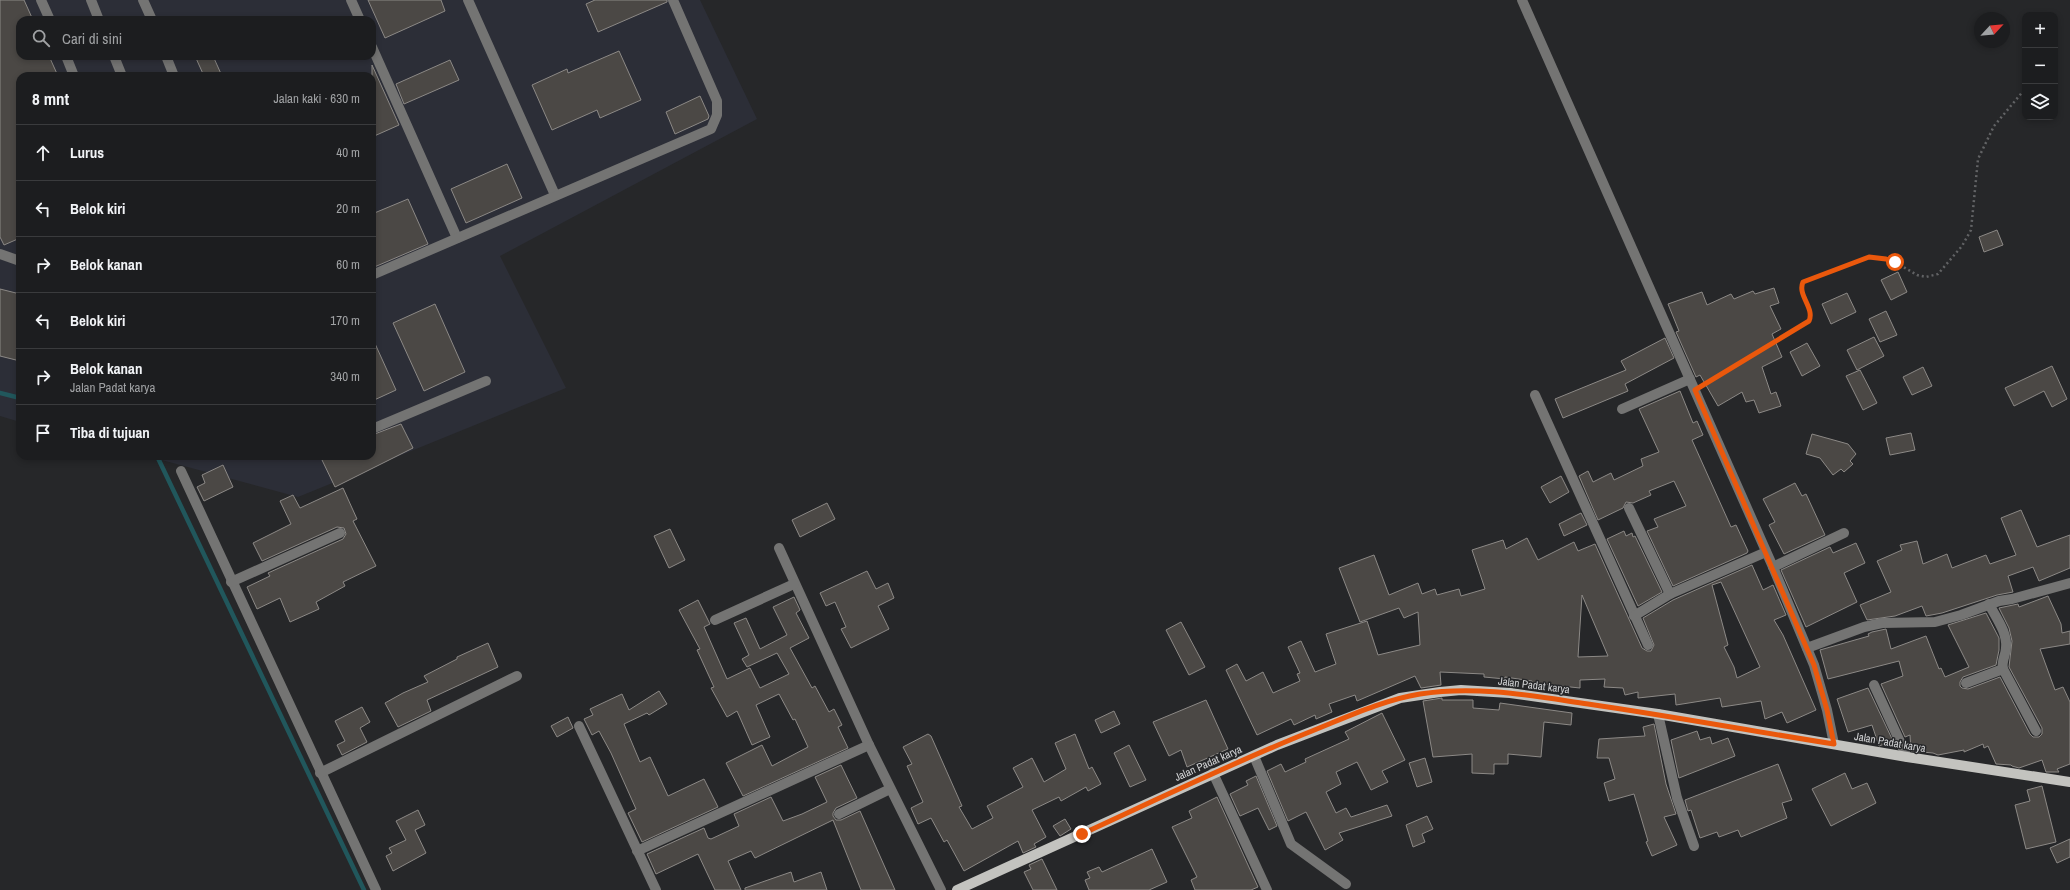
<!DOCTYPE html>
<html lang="id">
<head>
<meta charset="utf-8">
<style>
  :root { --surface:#1c1d1f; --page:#252628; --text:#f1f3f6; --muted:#a0a2a4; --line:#3a3b3d }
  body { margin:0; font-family:"Archivo Narrow",sans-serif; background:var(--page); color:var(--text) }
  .controls { position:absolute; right:12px; top:12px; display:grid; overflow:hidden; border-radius:8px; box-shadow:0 2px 6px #0003 }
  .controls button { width:36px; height:36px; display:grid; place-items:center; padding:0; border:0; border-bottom:1px solid var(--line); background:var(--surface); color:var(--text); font:20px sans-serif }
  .compass { position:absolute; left:1974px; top:12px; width:36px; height:36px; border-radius:50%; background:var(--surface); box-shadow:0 2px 6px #0003; rotate:64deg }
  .stop { position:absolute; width:12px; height:12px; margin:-9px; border:3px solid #ea580c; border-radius:50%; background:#fff }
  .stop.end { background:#ea580c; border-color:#fff; box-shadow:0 1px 4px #0008 }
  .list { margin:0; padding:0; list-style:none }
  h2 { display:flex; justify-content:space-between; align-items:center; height:52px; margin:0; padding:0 16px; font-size:17px }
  h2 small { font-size:13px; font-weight:400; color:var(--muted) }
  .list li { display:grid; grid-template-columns:26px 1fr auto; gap:12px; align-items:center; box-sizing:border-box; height:56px; padding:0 16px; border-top:1px solid var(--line) }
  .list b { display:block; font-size:15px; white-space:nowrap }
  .list p { margin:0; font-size:13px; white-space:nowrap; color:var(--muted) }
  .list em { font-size:13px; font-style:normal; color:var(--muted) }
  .icon { flex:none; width:22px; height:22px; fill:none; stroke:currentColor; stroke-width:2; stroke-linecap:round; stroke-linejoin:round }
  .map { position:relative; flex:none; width:2070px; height:890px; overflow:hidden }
  .search { position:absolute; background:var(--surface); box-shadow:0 2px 6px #0003; left:16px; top:16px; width:360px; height:44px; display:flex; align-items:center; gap:10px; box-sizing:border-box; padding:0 14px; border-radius:12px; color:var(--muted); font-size:15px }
  .panel { position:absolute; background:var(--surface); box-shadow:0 2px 6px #0003; left:16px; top:72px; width:360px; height:388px; border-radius:12px }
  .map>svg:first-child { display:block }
  .built { fill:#2c2e37; fill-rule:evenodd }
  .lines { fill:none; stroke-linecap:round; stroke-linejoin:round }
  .stream { stroke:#21575c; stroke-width:4.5 }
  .building { fill:#4b4845; stroke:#8c8986; fill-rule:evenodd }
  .path { stroke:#626365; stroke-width:2.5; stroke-dasharray:2 3; stroke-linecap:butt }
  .minor { stroke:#747473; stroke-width:10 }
  .major { stroke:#c3c3bf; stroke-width:10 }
  .route { stroke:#ea580c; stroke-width:5 }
  .labels { text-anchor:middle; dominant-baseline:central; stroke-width:3; stroke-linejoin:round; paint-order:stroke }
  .street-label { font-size:11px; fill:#d2d3d5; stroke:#262729 }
</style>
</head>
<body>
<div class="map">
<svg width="2070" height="890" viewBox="0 0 2070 890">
  <rect width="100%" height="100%" fill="#262729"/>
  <path class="built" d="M0,0H700L757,119L500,256L566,388L298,497L147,456H372V76H20V422L0,416ZM20,20H372V56H20Z"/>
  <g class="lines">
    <g class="stream">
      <polyline points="0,393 20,398"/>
      <polyline points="157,456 364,890"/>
    </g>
  </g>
  <g class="building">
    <polygon points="0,0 24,0 33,20 20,20 20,56 49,56 58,76 20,76 20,238 4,245 0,237"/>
    <polygon points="368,0 441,0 445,11 385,38"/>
    <polygon points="595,0 667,0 667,2 598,32 586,4"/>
    <polygon points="619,51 641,100 600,118 597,110 552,130 532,85 567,69 568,73"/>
    <polygon points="195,56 213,56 222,76 204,76"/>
    <polygon points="450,60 459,80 404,104 396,84"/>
    <polygon points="372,65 399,125 372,137"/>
    <polygon points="700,96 709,116 708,119 675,134 666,112"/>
    <polygon points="507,164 522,198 466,223 451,189"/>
    <polygon points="408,199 428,244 372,268 372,214"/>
    <polygon points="1997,230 2003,245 1984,252 1979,237"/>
    <polygon points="1898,272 1907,292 1891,300 1881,280"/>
    <polygon points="1774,288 1779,303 1770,306 1781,329 1772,334 1782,357 1762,367 1771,394 1776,392 1781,406 1759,413 1754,400 1746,402 1742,392 1718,406 1700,375 1696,377 1676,332 1679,331 1668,304 1702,292 1707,305 1731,294 1734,299 1753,291 1755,294"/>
    <polygon points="0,289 20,294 20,361 0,356"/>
    <polygon points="1847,293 1856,312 1831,324 1822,304"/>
    <polygon points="435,304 465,372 424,391 393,323"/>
    <polygon points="1886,311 1897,335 1880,342 1869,319"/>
    <polygon points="372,337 396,390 372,401"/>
    <polygon points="1874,337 1884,356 1857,370 1847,350"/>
    <polygon points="1665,338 1674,358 1625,384 1628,391 1563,418 1555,399 1626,370 1621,361"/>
    <polygon points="1807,343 1820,366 1802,376 1790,352"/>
    <polygon points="2052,366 2067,399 2052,407 2044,391 2014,406 2005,388"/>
    <polygon points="1923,367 1932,386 1912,395 1903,377"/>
    <polygon points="1860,370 1877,403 1863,410 1846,376"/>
    <polygon points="1680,391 1693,423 1697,421 1703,435 1692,440 1731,527 1736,525 1748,551 1747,553 1673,586 1647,531 1658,527 1654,519 1686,506 1674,481 1649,491 1651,495 1633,503 1626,502 1623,508 1598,520 1579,476 1588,471 1593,482 1611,473 1614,480 1643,466 1641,459 1659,452 1639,409"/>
    <polygon points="401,424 413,448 335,487 322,460 331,456 372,456 372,435"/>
    <polygon points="1911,433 1915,450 1890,455 1886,438"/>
    <polygon points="1812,434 1848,444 1856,454 1850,461 1853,464 1844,472 1841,469 1833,475 1820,458 1806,454"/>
    <polygon points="223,465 233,487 204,501 197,487 205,483 202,475"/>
    <polygon points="1561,476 1569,492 1550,503 1541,487"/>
    <polygon points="1795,483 1802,496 1806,494 1825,535 1784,554 1769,525 1775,522 1763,499"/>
    <polygon points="343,488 357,519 353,521 376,566 343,582 345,586 316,602 319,609 290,622 280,598 257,609 247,587 270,576 268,573 343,539 346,534 344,528 337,527 262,561 253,543 291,524 280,501 293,495 300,508"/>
    <polygon points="827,503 835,519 800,537 792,520"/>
    <polygon points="2021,510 2037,547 2070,535 2070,568 2039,581 2033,567 2008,576 2013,592 1997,595 1942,613 1926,616 1922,606 1895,616 1867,620 1860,605 1891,592 1877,561 1902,550 1900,545 1917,541 1923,564 1947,554 1952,568 1986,555 1990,564 2016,555 2001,518"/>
    <polygon points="1581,513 1587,525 1564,536 1559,524"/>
    <polygon points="670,529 685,560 669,568 654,536"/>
    <polygon points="1624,531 1626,536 1632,533 1633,537 1635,536 1662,592 1638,606 1607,539"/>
    <path d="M1527,538L1538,560L1574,542L1578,551L1595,544L1642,648L1647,651H1651L1654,645L1643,618L1673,600L1752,565L1763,590L1773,585L1786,615L1774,620L1783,635L1816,710L1787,723L1782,712L1765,719L1761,701L1722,707L1720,698L1676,705L1675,694L1638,698V692L1625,695L1623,688L1604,687L1605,679L1580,680V688L1532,683V681L1505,677V679L1484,677V674L1440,672L1441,685L1421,688L1415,676L1357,701L1355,695L1329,704L1332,712L1316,719L1315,715L1294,725L1291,719L1257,735L1226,670L1237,664L1246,681L1263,672L1273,693L1300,681L1297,674L1300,673L1288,647L1301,641L1315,672L1336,664L1326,634L1367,621L1378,655L1420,645L1418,612L1404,618L1399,608L1360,622L1339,568L1374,555L1389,595L1418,583L1422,594L1435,589L1437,595L1459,589L1461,596L1485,589L1472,550L1503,540L1506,549ZM1721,582L1760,667L1737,678L1734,667L1724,647L1728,645L1712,585ZM1582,595L1608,656L1578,657Z"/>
    <polygon points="1856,543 1865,563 1844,573 1857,602 1806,627 1781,570 1830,547 1833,553"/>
    <polygon points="867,571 876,589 888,583 894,598 878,606 889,629 851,648 841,629 846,627 835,602 826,606 820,593"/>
    <polygon points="2048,596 2061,624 2062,633 2070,631 2070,644 2040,649 2055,690 2063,687 2070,702 2070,764 2057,769 2059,772 2046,772 2042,760 2019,768 2012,766 2011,765 1996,764 1988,746 1984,748 1983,744 1964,752 1964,750 1938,755 1933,753 1911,751 1910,735 1905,737 1881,684 1903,676 1899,661 1828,679 1820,650 1869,636 1868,634 1872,632 1886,629 1891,649 1926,636 1939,669 1941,668 1945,677 1969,667 1948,625 1986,613 1999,638 1999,650 1996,665 1963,677 1960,682 1960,686 1962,688 1968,689 2000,677 2030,734 2033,737 2039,737 2042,734 2042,728 2009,667 2012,641 2009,628 1999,608 2018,604 2019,607"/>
    <polygon points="794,597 800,610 796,613 809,638 790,648 812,688 815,686 829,712 834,709 842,725 838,727 848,748 743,796 726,763 762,745 772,766 808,747 795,719 793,720 779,694 756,705 770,737 752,745 737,711 727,717 711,688 714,687 697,650 700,649 679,610 698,600 710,624 704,627 727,679 750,668 760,688 789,674 777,653 747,667 742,659 749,655 734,623 746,618 760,649 787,635 773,607"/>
    <polygon points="1181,622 1205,667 1189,675 1166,630"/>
    <polygon points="488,643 498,667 427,700 431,711 398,727 385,703 403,693 428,682 424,676 457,659 457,657"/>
    <polygon points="1868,688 1893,741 1879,746 1872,725 1848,732 1837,699"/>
    <polygon points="659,691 667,704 649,715 647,713 624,724 640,762 650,757 668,796 704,779 718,807 642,842 628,813 636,809 611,753 599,731 592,735 584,719 593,715 590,709 622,694 629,710"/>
    <polygon points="1442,698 1442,700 1473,700 1473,708 1499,710 1500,703 1572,713 1571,725 1544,722 1541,757 1508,754 1508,764 1494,764 1494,774 1472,773 1472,754 1433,757 1423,701"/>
    <polygon points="1206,700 1228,749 1187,767 1181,750 1169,756 1153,722"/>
    <polygon points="362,707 370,722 360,728 367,742 342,755 337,745 345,741 335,721"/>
    <polygon points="1114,711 1120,724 1101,733 1095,720"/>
    <polygon points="1382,713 1405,760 1382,771 1388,782 1371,790 1357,762 1336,772 1341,784 1326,792 1336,813 1346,808 1351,817 1387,805 1392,816 1339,833 1343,840 1325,850 1306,812 1288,821 1267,771 1281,764 1285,772 1306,762 1305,759 1349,739 1345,732"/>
    <polygon points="568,717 573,728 557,737 551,726"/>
    <polygon points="1654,724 1666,784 1676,814 1664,817 1677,845 1652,856 1646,842 1648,841 1634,794 1609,801 1604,783 1615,779 1609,758 1597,758 1599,739 1645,736 1643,727"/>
    <polygon points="1697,731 1700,740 1710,737 1712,744 1728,738 1735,756 1679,778 1671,740"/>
    <polygon points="928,734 931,736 962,806 959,807 972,829 993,818 987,806 1023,787 1013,768 1032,758 1044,782 1066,769 1055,743 1075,734 1089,769 1092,767 1101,784 1088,791 1086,787 1061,801 1059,797 1032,810 1046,837 1034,844 1036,847 1023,853 1018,841 964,871 947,840 944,842 931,818 918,824 911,808 923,802 907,766 912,764 903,747"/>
    <polygon points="1129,745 1146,780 1130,787 1114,753"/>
    <polygon points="1425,758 1432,782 1417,787 1409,763"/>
    <polygon points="1778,764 1792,800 1782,803 1787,818 1741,837 1738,830 1719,837 1717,832 1700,838 1691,810 1688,811 1685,800"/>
    <polygon points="841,765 857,798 836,808 833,813 833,816 836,820 841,820 860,811 895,890 861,890 833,820 755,858 751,851 728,861 741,890 715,890 698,854 656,874 647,854 704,828 708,838 711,839 739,826 734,814 771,797 783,821 802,814 827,802 815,777"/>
    <polygon points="1845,773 1852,789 1867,783 1876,803 1831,826 1812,789"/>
    <polygon points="1256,776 1277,826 1269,830 1258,808 1240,816 1230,794 1248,785 1246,781"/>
    <polygon points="2042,786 2056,842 2026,849 2015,805 2030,801 2027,790"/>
    <polygon points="1217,797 1258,887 1251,890 1195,890 1191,880 1197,877 1172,827 1192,818 1189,811"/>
    <polygon points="418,810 425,825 415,830 426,853 393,871 386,856 392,853 389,848 406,840 396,821"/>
    <polygon points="1427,816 1433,829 1422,834 1425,842 1413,847 1406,825"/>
    <polygon points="1065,819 1071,829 1060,836 1053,826"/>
    <polygon points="2070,839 2070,857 2057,863 2050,848"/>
    <polygon points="1152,849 1167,882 1149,890 1089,890 1085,880 1090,878 1087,872 1099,867 1102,872"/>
    <polygon points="1042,859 1057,890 1033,890 1024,872 1031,869 1029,865"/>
    <polygon points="791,872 794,882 821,872 827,890 745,890 745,888"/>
  </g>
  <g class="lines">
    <polyline class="path" points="1705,384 1809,321 1811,314 1801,286 1806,281 1863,259 1875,257 1895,262 1917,275 1926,277 1938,274 1962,246 1971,230 1978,159 1994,126 2025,89"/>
    <g class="minor">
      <polyline points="41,0 50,20"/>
      <polyline points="91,0 99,20"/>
      <polyline points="143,0 152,20"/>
      <polyline points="351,0 360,20"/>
      <polyline points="468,0 555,195"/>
      <polyline points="1522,0 1773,567 1814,665 1827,710 1834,744"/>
      <polyline points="372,47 457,238"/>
      <polyline points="66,56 74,76"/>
      <polyline points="114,56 122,76"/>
      <polyline points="166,56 174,76"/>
      <polyline points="0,254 20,261"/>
      <polyline points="372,275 711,129 717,115 717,101 673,0"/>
      <polyline points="1535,395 1648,645"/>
      <polyline points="1622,409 1690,379"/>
      <polyline points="372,429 486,381"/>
      <polyline points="181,471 376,890"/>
      <polyline points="1629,508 1670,594 1634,616"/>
      <polyline points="779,548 869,745 941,890"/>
      <polyline points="1773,567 1844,533"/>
      <polyline points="231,582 340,533"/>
      <polyline points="1670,594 1766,552"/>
      <polyline points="715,620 794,584"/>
      <polyline points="1807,648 1864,627 1882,623 1935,622 1961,615 1999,601 2012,599 2070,583"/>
      <polyline points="2003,669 2036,731"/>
      <path d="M1966,683L2003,669C2001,661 2006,655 2006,648C2008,633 1995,616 1989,604"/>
      <polyline points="1874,685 1907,757"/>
      <polyline points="1658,714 1677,798 1694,846"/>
      <polyline points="579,726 656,890"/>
      <polyline points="1254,756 1291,844 1346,884"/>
      <polyline points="320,773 517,676"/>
      <polyline points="1213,773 1267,890"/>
      <polyline points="839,814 890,789"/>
      <polyline points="637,851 869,745"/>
    </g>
    <polyline class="major" points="957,890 1277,745 1400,698 1440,692 1461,690 1510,693 1658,714 1907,757 2070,782"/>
  </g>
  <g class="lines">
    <path class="route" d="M1082,834C1158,799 1234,762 1312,731C1347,717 1383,700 1420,694C1477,685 1533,696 1588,704C1670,716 1752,731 1834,744L1827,710L1814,665L1695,390L1809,321C1815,308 1797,295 1803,282L1869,257L1886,259L1895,262"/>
  </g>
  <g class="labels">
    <g class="street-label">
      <text transform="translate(1534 685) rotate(7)">Jalan Padat karya</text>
      <text transform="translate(1890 742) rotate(10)">Jalan Padat karya</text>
      <text transform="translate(1208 763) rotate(-24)">Jalan Padat karya</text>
    </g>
  </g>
</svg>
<div class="controls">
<button>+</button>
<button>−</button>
<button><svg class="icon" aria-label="layers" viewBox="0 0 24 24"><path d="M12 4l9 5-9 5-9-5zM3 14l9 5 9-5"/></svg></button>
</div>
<svg class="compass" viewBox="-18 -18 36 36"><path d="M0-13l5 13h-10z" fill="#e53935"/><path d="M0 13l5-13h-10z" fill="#a0a2a4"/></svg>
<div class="stop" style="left:1895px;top:262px"></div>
<div class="stop end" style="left:1082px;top:834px"></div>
<div class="search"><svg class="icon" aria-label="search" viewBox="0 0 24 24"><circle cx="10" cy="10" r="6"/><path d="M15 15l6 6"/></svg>Cari di sini</div>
<section class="panel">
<h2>8 mnt<small>Jalan kaki · 630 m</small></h2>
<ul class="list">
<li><svg class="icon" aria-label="ahead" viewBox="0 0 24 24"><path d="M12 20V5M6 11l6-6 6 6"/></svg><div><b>Lurus</b></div><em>40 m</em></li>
<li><svg class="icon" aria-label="left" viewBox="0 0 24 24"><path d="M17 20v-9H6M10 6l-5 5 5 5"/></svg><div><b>Belok kiri</b></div><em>20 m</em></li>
<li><svg class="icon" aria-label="right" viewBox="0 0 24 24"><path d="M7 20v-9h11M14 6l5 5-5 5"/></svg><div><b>Belok kanan</b></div><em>60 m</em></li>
<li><svg class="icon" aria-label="left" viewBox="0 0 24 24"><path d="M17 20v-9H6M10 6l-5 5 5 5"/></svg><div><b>Belok kiri</b></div><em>170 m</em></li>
<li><svg class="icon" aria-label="right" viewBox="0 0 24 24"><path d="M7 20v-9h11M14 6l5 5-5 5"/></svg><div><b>Belok kanan</b><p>Jalan Padat karya</p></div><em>340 m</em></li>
<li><svg class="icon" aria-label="arrive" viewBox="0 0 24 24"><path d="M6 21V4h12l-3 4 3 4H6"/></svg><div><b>Tiba di tujuan</b></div></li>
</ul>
</section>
</div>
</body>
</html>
